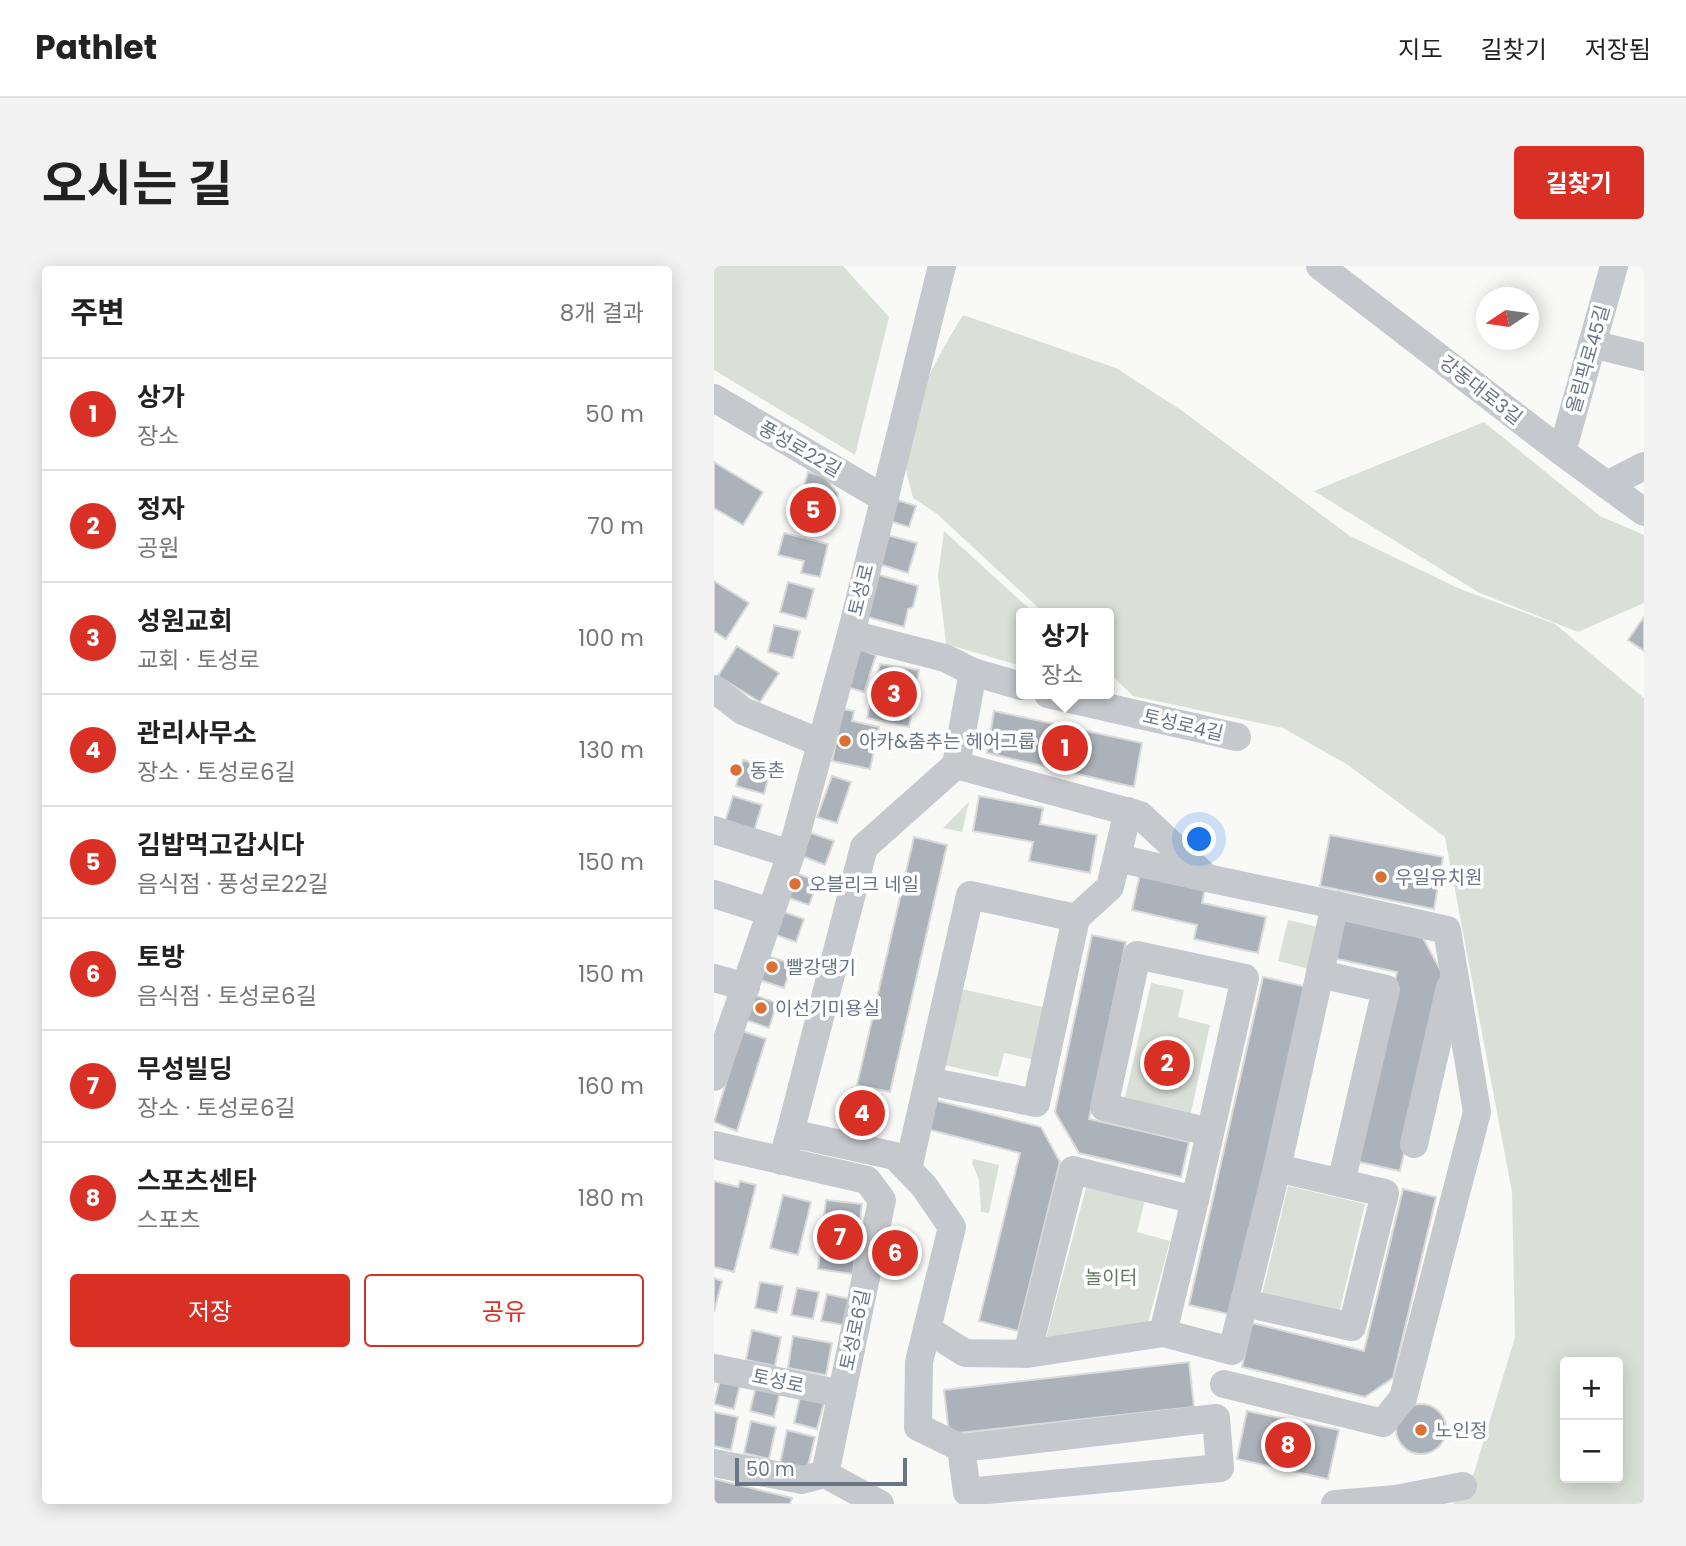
<!DOCTYPE html>
<html lang="ko">
<head>
<meta charset="utf-8">
<style>
  :root { --surface:#fff; --page:#f2f2f2; --text:#222; --muted:#767676; --line:#e0e0e0; --accent:#d93025 }
  body { margin:0; font-family:Poppins,"Noto Sans KR",sans-serif; background:var(--page); color:var(--text) }
  .controls { position:absolute; right:21px; bottom:21px; display:grid; overflow:hidden; border-radius:7px; box-shadow:0 4px 18px #0003 }
  .controls button { width:63px; height:63px; display:grid; place-items:center; padding:0; border:0; border-bottom:2px solid var(--line); background:var(--surface); color:var(--text); font:35px sans-serif }
  .compass { position:absolute; left:762px; top:21px; width:63px; height:63px; border-radius:50%; background:var(--surface); box-shadow:0 4px 18px #0003; rotate:257deg }
  .scale { position:absolute; left:21px; bottom:18px; width:172px; box-sizing:border-box; padding-left:7px; border:4px solid #697686; border-top:0; font-size:19px; line-height:24px; white-space:nowrap; color:#697686; -webkit-text-stroke:5px #fff; paint-order:stroke }
  .you { position:absolute; left:486px; top:574px; width:24px; height:24px; margin:-18px; border:5px solid #fff; border-radius:50%; background:#1a73e8; box-shadow:0 0 0 10px #1a73e833 }
  .badge { display:grid; place-items:center; width:46px; height:46px; border-radius:50%; background:var(--accent); color:#fff; font-size:23px; font-weight:700 }
  .pin { position:absolute; translate:-50% -50%; border:4px solid #fff; box-shadow:0 2px 7px #0006 }
  .popup { position:absolute; left:302px; top:342px; width:98px; height:91px; box-sizing:border-box; display:grid; place-content:center; border-radius:7px; background:var(--surface); filter:drop-shadow(0 2px 5px #0005); font-size:23px; white-space:nowrap; color:var(--muted) }
  .popup b { font-size:26px; color:var(--text) }
  .popup::after { content:''; position:absolute; left:50%; top:100%; margin-left:-14px; border:14px solid transparent; border-top-color:var(--surface) }
  .list { margin:0; padding:0; list-style:none }
  h2 { display:flex; justify-content:space-between; align-items:center; height:91px; margin:0; padding:0 28px; font-size:30px }
  h2 small { font-size:23px; font-weight:400; color:var(--muted) }
  .list li { display:grid; grid-template-columns:46px 1fr auto; gap:21px; align-items:center; box-sizing:border-box; height:112px; padding:0 28px; border-top:2px solid var(--line) }
  .list b { display:block; font-size:26px; white-space:nowrap }
  .list p { margin:0; font-size:23px; white-space:nowrap; color:var(--muted) }
  .list em { font-size:23px; font-style:normal; color:var(--muted) }
  .actions { display:flex; gap:14px; padding:21px 28px }
  .actions a { flex:1; padding:16px 0; border:2px solid var(--accent); border-radius:7px; text-align:center; font-size:24px; color:var(--accent) }
  .actions .main { background:var(--accent); color:#fff }
  .map { position:relative; flex:none; width:930px; height:1238px; overflow:hidden; border-radius:7px }
  header { display:flex; align-items:center; gap:42px; box-sizing:border-box; height:98px; padding:0 35px; background:var(--surface); border-bottom:2px solid var(--line) }
  header strong { font-size:33px }
  nav { display:flex; gap:38px; margin-inline-start:auto; font-size:24px }
  .intro { display:flex; align-items:center; justify-content:space-between; box-sizing:border-box; height:168px; padding:0 42px }
  h1 { margin:0; font-size:49px }
  .button { padding:18px 32px; border-radius:7px; background:var(--accent); color:#fff; font-size:24px; font-weight:700 }
  main { display:flex; gap:42px; padding:0 42px }
  aside { flex:1; background:var(--surface); border-radius:7px; box-shadow:0 4px 18px #0003 }
  .map>svg:first-child { display:block }
  .green { fill:#dae0d8; fill-rule:evenodd }
  .building { fill:#abb2b9; stroke:#dadbd9; stroke-width:2 }
  .lines { fill:none; stroke-linecap:round; stroke-linejoin:round }
  .minor { stroke:#c5c8cc; stroke-width:28 }
  .poi-dot { fill:#dc6f34; stroke:#fff; stroke-width:2.5 }
  .labels { text-anchor:middle; dominant-baseline:central; stroke-width:7; stroke-linejoin:round; paint-order:stroke }
  .street-label { font-size:19px; fill:#697686; stroke:#fff }
  .poi-label { font-size:19px; fill:#697686; stroke:#fff; text-anchor:start }
  .park-label { font-size:19px; fill:#667964; stroke:#fff }
</style>
</head>
<body>
<header>
<strong>Pathlet</strong>
<nav><a>지도</a><a>길찾기</a><a>저장됨</a></nav>
</header>
<div class="intro"><h1>오시는 길</h1><a class="button">길찾기</a></div>
<main>
<aside>
<h2>주변<small>8개 결과</small></h2>
<ul class="list">
<li><span class="badge">1</span><div><b>상가</b><p>장소</p></div><em>50 m</em></li>
<li><span class="badge">2</span><div><b>정자</b><p>공원</p></div><em>70 m</em></li>
<li><span class="badge">3</span><div><b>성원교회</b><p>교회 · 토성로</p></div><em>100 m</em></li>
<li><span class="badge">4</span><div><b>관리사무소</b><p>장소 · 토성로6길</p></div><em>130 m</em></li>
<li><span class="badge">5</span><div><b>김밥먹고갑시다</b><p>음식점 · 풍성로22길</p></div><em>150 m</em></li>
<li><span class="badge">6</span><div><b>토방</b><p>음식점 · 토성로6길</p></div><em>150 m</em></li>
<li><span class="badge">7</span><div><b>무성빌딩</b><p>장소 · 토성로6길</p></div><em>160 m</em></li>
<li><span class="badge">8</span><div><b>스포츠센타</b><p>스포츠</p></div><em>180 m</em></li>
</ul>
<div class="actions"><a class="main">저장</a><a>공유</a></div>
</aside>
<div class="map">
<svg width="930" height="1238" viewBox="0 0 930 1238">
  <rect width="100%" height="100%" fill="#f9f9f7"/>
  <g class="green">
    <polygon points="0,0 129,0 175,51 141,189 0,104"/>
    <path d="M249,49L402,102L467,144L636,270L746,323L841,358L930,432V1238H739L760,1207L801,1071L798,926L731,571L634,499L569,462L419,430L395,407V347H330L222,247L199,232C196,219 190,202 191,189C196,138 223,92 249,49ZM851,1096H904V1212H851Z"/>
    <polygon points="770,156 886,250 930,269 930,337 864,366 764,326 600,225"/>
    <polygon points="230,265 320,347 307,347 307,400 232,378 224,310"/>
    <polygon points="255,536 248,566 229,562"/>
    <polygon points="574,654 604,661 595,703 564,695"/>
    <polygon points="437,717 470,724 464,751 496,759 476,851 410,836"/>
    <polygon points="248,723 333,742 322,794 290,787 284,811 230,799"/>
    <polygon points="259,893 285,899 275,947 267,946 265,914 258,897"/>
    <polygon points="373,918 431,934 423,966 456,975 434,1057 332,1072"/>
    <polygon points="574,920 651,938 625,1047 548,1029"/>
  </g>
  <g class="building">
    <polygon points="0,196 49,226 29,259 0,242"/>
    <polygon points="94,206 111,211 124,228 116,258 82,248"/>
    <polygon points="183,234 202,240 195,261 176,255"/>
    <polygon points="70,267 114,278 106,311 87,307 90,295 64,289"/>
    <polygon points="173,269 203,277 194,307 165,298"/>
    <polygon points="162,308 204,320 199,341 194,343 190,361 150,350"/>
    <polygon points="0,315 35,337 12,373 0,365"/>
    <polygon points="74,316 100,323 92,353 66,346"/>
    <polygon points="930,351 930,385 914,374"/>
    <polygon points="60,359 86,365 79,392 54,386"/>
    <polygon points="23,380 65,407 46,436 4,410"/>
    <polygon points="145,383 162,389 150,426 133,421"/>
    <polygon points="166,398 205,404 195,461 153,452"/>
    <polygon points="129,443 140,445 138,455 165,461 156,503 118,495"/>
    <polygon points="280,445 428,477 420,521 273,487"/>
    <polygon points="29,494 57,502 50,528 22,520"/>
    <polygon points="118,510 137,516 123,557 103,551"/>
    <polygon points="19,530 48,539 40,565 11,556"/>
    <polygon points="265,530 329,542 326,558 383,569 376,607 315,595 319,576 259,565"/>
    <polygon points="97,567 120,575 111,599 88,590"/>
    <polygon points="616,569 729,591 720,643 606,620"/>
    <polygon points="200,571 233,579 176,826 143,819"/>
    <polygon points="81,607 104,615 95,639 72,631"/>
    <polygon points="426,608 491,623 488,637 552,651 544,687 480,673 483,659 418,644"/>
    <polygon points="67,645 90,653 82,676 59,668"/>
    <polygon points="623,652 709,672 729,709 686,905 641,895 683,706 614,691"/>
    <polygon points="378,669 412,676 375,853 475,876 467,911 365,887 341,846"/>
    <polygon points="54,690 78,698 70,722 46,714"/>
    <polygon points="549,711 593,721 519,1049 475,1039"/>
    <polygon points="40,729 63,737 55,762 32,754"/>
    <polygon points="28,765 52,773 23,865 0,856"/>
    <polygon points="138,822 168,829 159,872 129,864"/>
    <polygon points="216,833 327,861 346,896 304,1065 265,1055 306,887 209,862"/>
    <polygon points="0,915 24,921 26,915 42,919 20,1006 0,1001"/>
    <polygon points="689,923 722,931 679,1112 651,1131 528,1101 538,1057 650,1085"/>
    <polygon points="69,929 97,936 84,989 56,982"/>
    <polygon points="112,934 148,938 139,1008 104,1003"/>
    <polygon points="0,1012 8,1015 0,1046"/>
    <polygon points="46,1016 69,1020 63,1047 41,1042"/>
    <polygon points="83,1022 105,1026 99,1053 77,1049"/>
    <polygon points="113,1028 135,1033 130,1059 107,1055"/>
    <polygon points="38,1064 67,1071 61,1100 32,1094"/>
    <polygon points="79,1070 118,1077 112,1109 74,1102"/>
    <polygon points="475,1096 480,1141 235,1168 230,1124"/>
    <polygon points="7,1110 27,1115 20,1143 0,1138"/>
    <polygon points="43,1116 67,1122 60,1151 36,1145"/>
    <polygon points="87,1127 111,1133 103,1163 80,1157"/>
    <circle cx="707" cy="1163" r="25"/>
    <polygon points="533,1145 625,1164 614,1213 523,1193"/>
    <polygon points="0,1146 24,1151 17,1184 0,1180"/>
    <polygon points="37,1155 62,1161 55,1193 30,1187"/>
    <polygon points="73,1164 101,1171 93,1204 66,1198"/>
    <polygon points="0,1213 78,1232 76,1238 0,1238"/>
  </g>
  <g class="lines">
    <g class="minor">
      <polyline points="606,0 848,186 930,246"/>
      <polyline points="878,78 930,91"/>
      <polyline points="0,132 171,233"/>
      <polyline points="848,186 900,0"/>
      <polyline points="893,219 930,200"/>
      <polyline points="137,368 231,392 259,406 307,420"/>
      <polyline points="259,406 242,499 426,549 493,612 621,639 563,902 518,1085 449,1067"/>
      <polyline points="0,423 29,445 107,477"/>
      <polyline points="334,428 523,471"/>
      <polyline points="0,564 77,588"/>
      <polyline points="403,592 493,612"/>
      <polyline points="0,628 56,646"/>
      <polygon points="256,629 362,652 322,837 214,815"/>
      <polyline points="362,652 396,621 414,545"/>
      <polyline points="0,712 32,721"/>
      <polyline points="0,811 77,588 137,368 228,0"/>
      <polyline points="76,867 150,581 242,499"/>
      <polyline points="700,878 736,721"/>
      <polyline points="0,879 153,914 168,934 111,1208"/>
      <polyline points="68,895 76,867 181,890 210,920 238,961 205,1096 204,1161 247,1182 253,1226 506,1202 502,1152 247,1182"/>
      <polyline points="563,902 627,917"/>
      <polyline points="194,903 214,815"/>
      <polyline points="481,934 531,712 423,689 390,841 496,866"/>
      <polyline points="531,1037 638,1061 671,927 627,917 672,723 606,708"/>
      <polyline points="213,1063 251,1087 313,1088 449,1067 481,934 359,904 313,1088"/>
      <polyline points="0,1102 128,1128"/>
      <polyline points="510,1118 669,1157 689,1132 763,846 733,664 621,639"/>
      <polyline points="0,1197 88,1214 111,1208 166,1238"/>
      <polyline points="621,1238 682,1233 749,1220"/>
    </g>
  </g>
  <g class="poi-dot">
    <circle cx="131" cy="475" r="7"/>
    <circle cx="22" cy="504" r="7"/>
    <circle cx="667" cy="611" r="7"/>
    <circle cx="81" cy="618" r="7"/>
    <circle cx="58" cy="701" r="7"/>
    <circle cx="47" cy="742" r="7"/>
    <circle cx="707" cy="1164" r="7"/>
  </g>
  <g class="labels">
    <g class="street-label">
      <text transform="translate(874 93) rotate(-74)">올림픽로45길</text>
      <text transform="translate(767 124) rotate(38)">강동대로3길</text>
      <text transform="translate(86 183) rotate(30)">풍성로22길</text>
      <text transform="translate(147 324) rotate(-76)">토성로</text>
      <text transform="translate(469 459) rotate(13)">토성로4길</text>
      <text transform="translate(141 1064) rotate(-78)">토성로6길</text>
      <text transform="translate(64 1115) rotate(12)">토성로</text>
    </g>
    <g class="poi-label">
      <text x="145" y="475">아카&amp;춤추는 헤어그룹</text>
      <text x="36" y="504">동촌</text>
      <text x="681" y="611">우일유치원</text>
      <text x="95" y="618">오블리크 네일</text>
      <text x="72" y="701">빨강댕기</text>
      <text x="61" y="742">이선기미용실</text>
      <text x="721" y="1164">노인정</text>
    </g>
    <g class="park-label">
      <text x="397" y="1011">놀이터</text>
    </g>
  </g>
</svg>
<div class="controls">
<button>+</button>
<button>−</button>
</div>
<svg class="compass" viewBox="-18 -18 36 36"><path d="M0-13l5 13h-10z" fill="#e53935"/><path d="M0 13l5-13h-10z" fill="#767676"/></svg>
<div class="scale">50 m</div>
<div class="you"></div>
<div class="pin badge" style="left:351px;top:482px">1</div>
<div class="popup"><b>상가</b>장소</div>
<div class="pin badge" style="left:453px;top:797px">2</div>
<div class="pin badge" style="left:180px;top:428px">3</div>
<div class="pin badge" style="left:148px;top:847px">4</div>
<div class="pin badge" style="left:99px;top:244px">5</div>
<div class="pin badge" style="left:181px;top:987px">6</div>
<div class="pin badge" style="left:126px;top:971px">7</div>
<div class="pin badge" style="left:574px;top:1179px">8</div>
</div>
</main>
</body>
</html>
